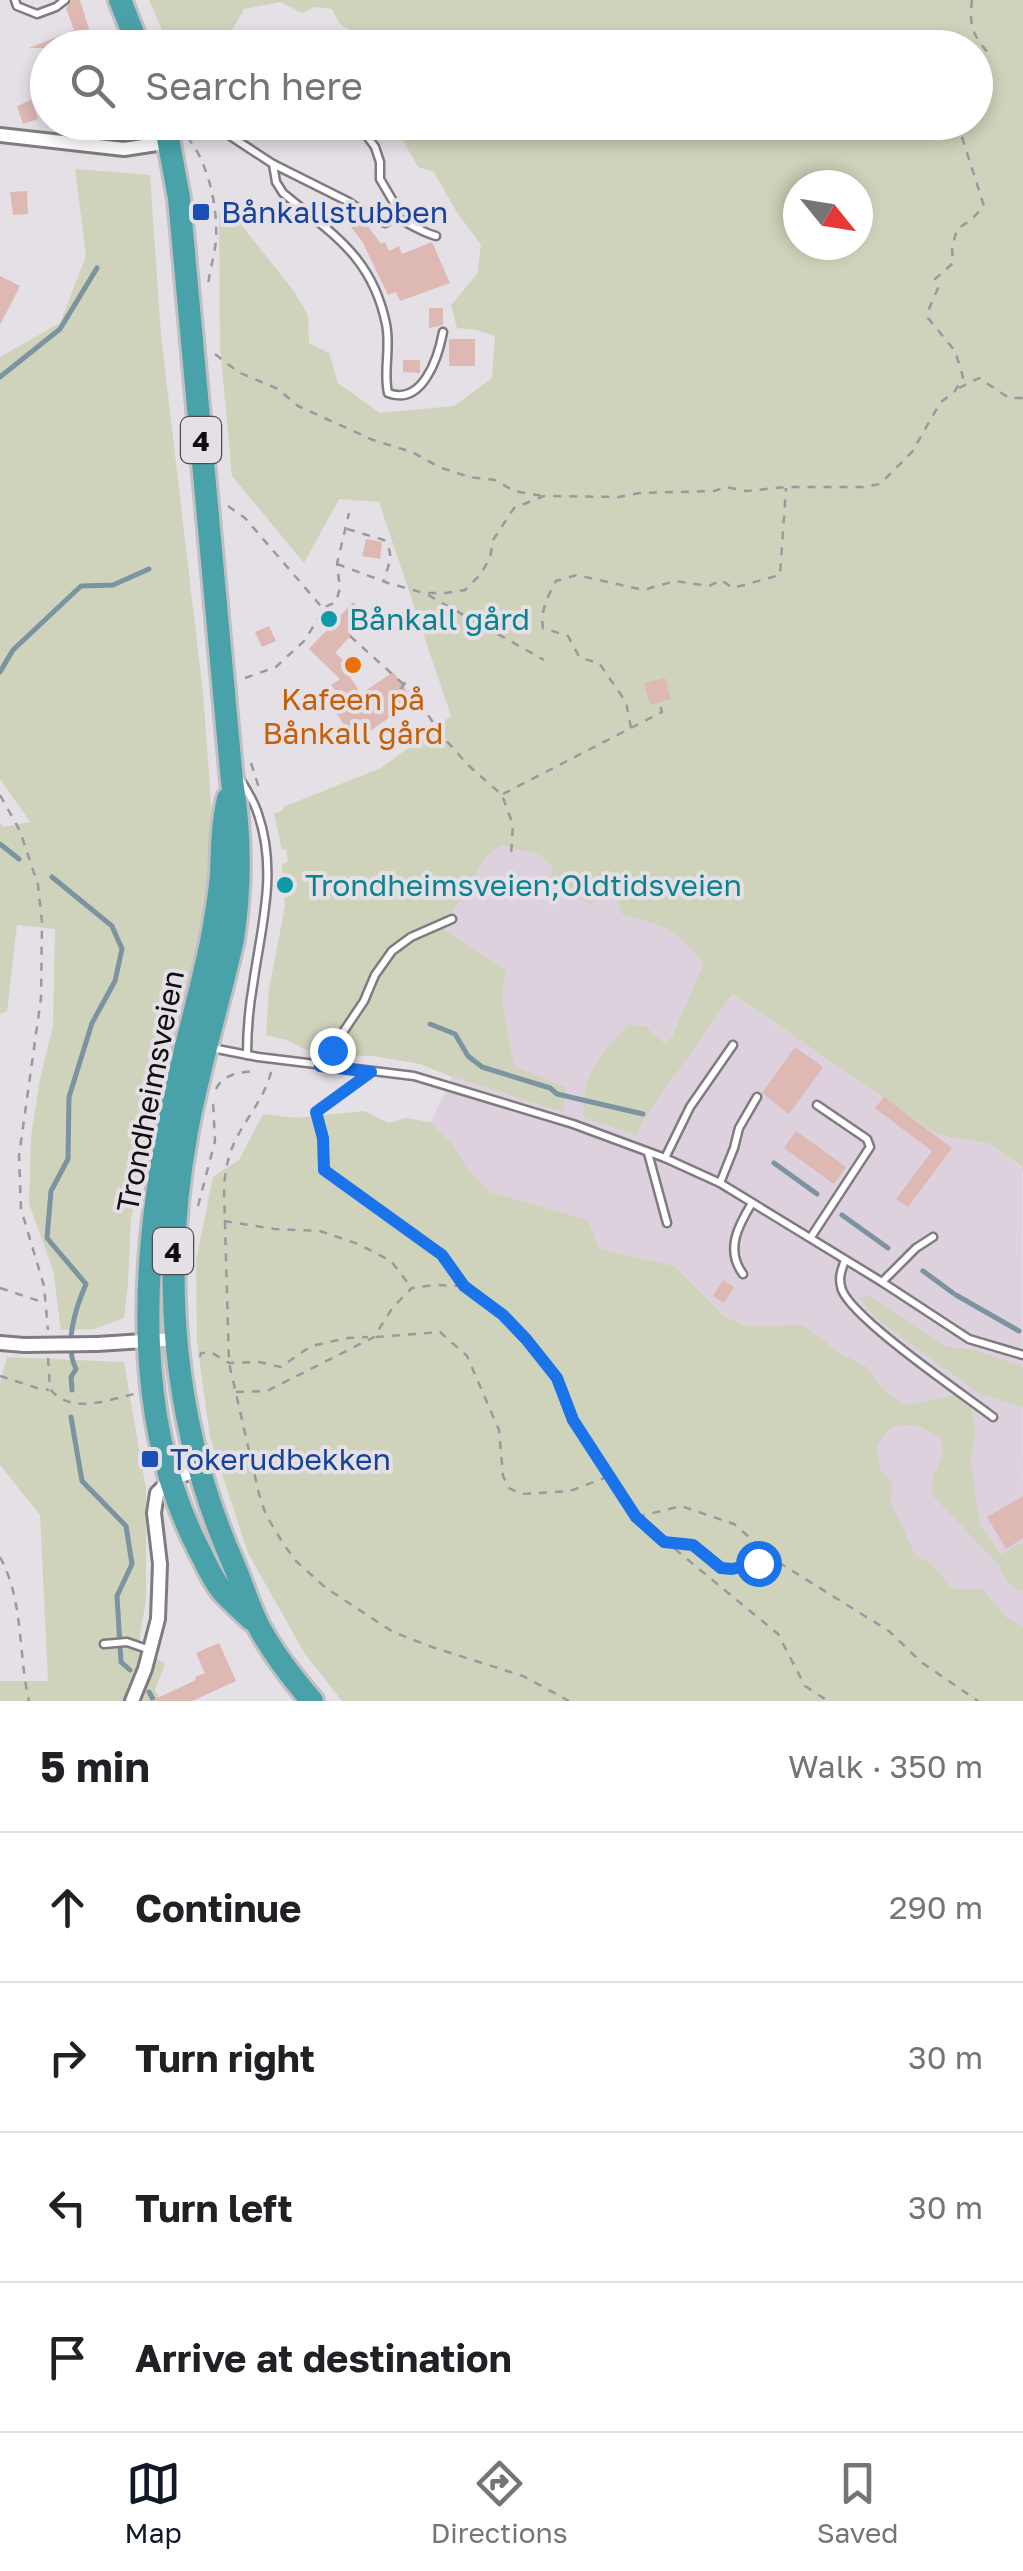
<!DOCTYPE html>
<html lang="en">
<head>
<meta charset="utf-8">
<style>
  :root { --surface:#fff; --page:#f2f2f2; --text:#202124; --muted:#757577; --line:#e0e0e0; --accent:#111827 }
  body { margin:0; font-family:"Golos Text",sans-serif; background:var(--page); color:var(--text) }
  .compass { position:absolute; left:783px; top:170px; width:90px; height:90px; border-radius:50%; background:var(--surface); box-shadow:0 5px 15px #0003; rotate:120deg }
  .stop { position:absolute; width:30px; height:30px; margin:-22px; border:8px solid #1a73e8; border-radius:50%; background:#fff }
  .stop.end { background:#1a73e8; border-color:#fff; box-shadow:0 2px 10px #0008 }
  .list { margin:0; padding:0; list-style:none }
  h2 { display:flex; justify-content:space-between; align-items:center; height:130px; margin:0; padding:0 40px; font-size:42px }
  h2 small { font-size:32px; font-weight:400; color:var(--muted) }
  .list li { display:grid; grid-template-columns:65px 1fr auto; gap:30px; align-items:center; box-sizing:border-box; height:150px; padding:0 40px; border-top:2px solid var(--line) }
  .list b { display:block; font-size:38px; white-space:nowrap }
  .list em { font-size:32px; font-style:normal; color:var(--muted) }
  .icon { flex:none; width:55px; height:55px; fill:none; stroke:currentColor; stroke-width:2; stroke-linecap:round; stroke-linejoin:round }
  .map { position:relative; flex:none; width:1023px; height:1701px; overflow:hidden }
  .search { position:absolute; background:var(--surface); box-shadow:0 5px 15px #0003; left:30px; right:30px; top:30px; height:110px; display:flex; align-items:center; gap:25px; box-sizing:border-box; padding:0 35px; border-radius:55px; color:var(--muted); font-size:38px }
  .sheet { height:730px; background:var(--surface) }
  nav { display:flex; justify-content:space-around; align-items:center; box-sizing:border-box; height:140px; border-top:2px solid var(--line); background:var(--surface); font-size:28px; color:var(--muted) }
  nav a { display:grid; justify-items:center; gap:5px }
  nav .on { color:var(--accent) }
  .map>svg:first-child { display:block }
  .built { fill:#ddd1de }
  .green { fill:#d0d3bb; fill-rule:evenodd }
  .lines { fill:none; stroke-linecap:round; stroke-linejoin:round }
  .stream { stroke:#7c93a1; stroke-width:5 }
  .building { fill:#deb8b3 }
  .lane-casing { stroke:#807b81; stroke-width:11 }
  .street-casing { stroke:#807b81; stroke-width:18 }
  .highway-casing { stroke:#c1c0c1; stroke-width:28 }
  .path { stroke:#9d989e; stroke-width:2.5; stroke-dasharray:8 8; stroke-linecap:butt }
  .lane { stroke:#fff; stroke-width:6 }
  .street { stroke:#fff; stroke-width:12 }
  .highway { stroke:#49a2a9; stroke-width:22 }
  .street-bridge-casing { stroke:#807b81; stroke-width:18; stroke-linecap:butt }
  .path-bridge { stroke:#9d989e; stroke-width:2.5; stroke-dasharray:8 8; stroke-linecap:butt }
  .street-bridge { stroke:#fff; stroke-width:12 }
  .route { stroke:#1a73e8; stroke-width:12 }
  .transit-dot { fill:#1a4fb4; stroke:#e5dfe6; stroke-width:4 }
  .culture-dot { fill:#0f9aa8; stroke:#e5dfe6; stroke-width:4 }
  .food-dot { fill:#e8710a; stroke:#e5dfe6; stroke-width:4 }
  .labels { text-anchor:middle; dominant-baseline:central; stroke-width:8; stroke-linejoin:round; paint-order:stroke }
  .shield { fill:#e5dfe6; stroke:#4f4c50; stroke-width:2.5 }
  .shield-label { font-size:28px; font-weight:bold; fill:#0f0d0f }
  .transit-label { font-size:30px; fill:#164399; stroke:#e5dfe6; text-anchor:start }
  .culture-label { font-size:30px; fill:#0d838f; stroke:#e5dfe6; text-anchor:start }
  .food-label { font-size:30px; fill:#c56008; stroke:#e5dfe6 }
  .street-label { font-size:30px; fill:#0f0d0f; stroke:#e5dfe6 }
</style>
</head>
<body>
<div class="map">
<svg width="1023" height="1701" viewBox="0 0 1023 1701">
  <rect width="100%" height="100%" fill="#e5dfe6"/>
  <g class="built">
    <polygon points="499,845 540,855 593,906 581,880 615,894 624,915 658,922 689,944 703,964 672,1037 664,1043 645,1026 637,1134 645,1118 731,994 938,1135 987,1143 1022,1168 1023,1542 1001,1554 980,1525 971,1461 976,1431 971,1408 953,1395 906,1405 886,1392 866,1366 840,1353 804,1325 747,1326 723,1315 675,1266 600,1249 588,1220 490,1192 467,1168 452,1144 431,1122 452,1077 562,1112 566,1087 514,1066 502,995 505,970 443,928 485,859"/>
    <polygon points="916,1425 941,1438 943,1455 933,1475 997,1563 1009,1584 1020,1592 1023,1591 1023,1626 1007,1618 983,1589 953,1589 932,1564 916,1556 890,1503 892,1482 880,1469 877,1446 891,1427"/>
  </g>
  <g class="green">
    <path d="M149,0H1023V1174L1022,1167L987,1143L938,1135L732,994L645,1118L637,1135L584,1118C580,1074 601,1056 628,1025L645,1026L664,1043L672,1037L703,964C679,930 663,924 623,915L615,894L582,881L595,907L550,879L553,867L540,855L500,845L485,859L443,928L506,970L502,996L514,1066L566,1087L563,1112L452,1077L420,1064L373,1056L317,1055L287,1040L266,1035L269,989L285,906L282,864L288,862L286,849L282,850L274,814L283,810V807L381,768L451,716L379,502L339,499L304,563L232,476L220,346L219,211L228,208L293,290L308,315L309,343L329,353L338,383L380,413L454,406L492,378L495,336L477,330L457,328L451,305L477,274L481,245L456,211L434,172L418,167L393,123L976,122V48L372,47L369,42L340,24L332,9L315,7L302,13L281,2L244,9L223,46H206L167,41ZM798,185H858V245H798Z"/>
    <polygon points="75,169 150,175 161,335 203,693 214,843 191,976 131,1218 128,1284 124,1318 94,1329 61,1330 53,1270 29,1204 31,1137 40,1079 53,1026 55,929 17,925 7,1011 0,1014 0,823 4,827 30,822 0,779 0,357 60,323 86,256"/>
    <polygon points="364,1111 389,1123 405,1118 431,1122 452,1144 467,1168 490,1192 588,1220 600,1249 675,1266 723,1315 746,1326 804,1325 840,1353 866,1366 886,1392 906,1405 953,1395 971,1408 976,1431 971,1461 980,1525 1001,1554 1023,1542 1023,1591 1020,1592 1009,1584 997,1563 932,1495 933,1475 943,1455 941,1438 916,1425 891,1427 877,1446 880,1469 892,1482 891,1503 916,1556 932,1564 953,1589 983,1589 1007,1618 1023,1626 1023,1701 342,1701 305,1654 248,1553 210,1437 197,1342 196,1261 213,1177 239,1160 263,1114 296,1118"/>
    <polygon points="870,1296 947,1347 975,1350 1023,1367 1023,1407 979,1394 876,1318 859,1298"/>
    <polygon points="7,1357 124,1362 146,1489 146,1599 138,1648 165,1664 155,1690 162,1701 0,1701 0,1681 48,1681 40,1515 0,1465 0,1383"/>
  </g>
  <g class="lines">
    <g class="stream">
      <polyline points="0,377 60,329 97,268"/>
      <polyline points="0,672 13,650 81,586 113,585 149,569"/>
      <polyline points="0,844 19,859"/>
      <path d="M52,877L112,926L122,949L115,981L92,1023L69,1097L68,1159L51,1191L47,1238L86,1284C75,1309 64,1345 76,1369L71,1377L72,1390"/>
      <polyline points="430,1024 455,1034 468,1056 482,1067 550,1088 557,1094 643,1114"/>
      <polyline points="774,1163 817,1194"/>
      <polyline points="842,1215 888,1248"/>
      <polyline points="923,1271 953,1293"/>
      <polyline points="956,1295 1019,1331"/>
      <polyline points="71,1417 82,1481 126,1526 132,1564 117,1596 121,1662 130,1670"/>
      <polyline points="149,1692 154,1701"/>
    </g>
  </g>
  <g class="building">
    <polygon points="72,0 80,0 93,42 77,48 29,48 74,30 66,8"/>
    <polygon points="31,100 38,119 23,124 17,106"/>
    <polygon points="27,191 28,214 13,215 10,192"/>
    <polygon points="356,215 365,222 381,244 385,242 389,251 399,246 402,254 432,242 450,283 400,301 396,292 388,295 362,241 347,222"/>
    <polygon points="0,276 20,286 0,325"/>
    <polygon points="429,308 443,308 443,325 429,328"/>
    <rect x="449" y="339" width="26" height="27"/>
    <polygon points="403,360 420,360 420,373 403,372"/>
    <polygon points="366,539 382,542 380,559 362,556"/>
    <polygon points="353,602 368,616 335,653 346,663 343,666 361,694 393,672 414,701 355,741 328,701 338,694 331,685 340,679 309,649"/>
    <polygon points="269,626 276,641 262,647 255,632"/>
    <polygon points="665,678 671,699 650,705 644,683"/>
    <polygon points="795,1047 823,1067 789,1114 762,1093"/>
    <polygon points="884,1097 952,1148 908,1207 896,1199 932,1151 875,1108"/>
    <polygon points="796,1131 846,1167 834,1184 784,1148"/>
    <polygon points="723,1280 734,1287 724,1303 713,1296"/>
    <polygon points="1023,1496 1023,1538 1006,1549 987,1517"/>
    <polygon points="219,1643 236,1681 192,1701 151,1701 196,1680 195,1677 205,1673 196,1653"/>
  </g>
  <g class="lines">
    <g class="lane-casing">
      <g id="lane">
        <polyline points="15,0 17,6 37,14 56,7 65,0"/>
        <polyline points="209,122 273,164 349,202 370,217 385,223 396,217 397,208 380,179 380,162 375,147 361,128"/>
        <path d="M273,164L276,182L283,193C332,234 372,256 386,324C391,348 383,371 388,393C422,406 438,359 443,332"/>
        <path d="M396,217C410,224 421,232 436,236"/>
        <path d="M240,779C247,790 254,801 258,814C278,872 261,927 253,985C249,1008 247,1032 247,1055"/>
        <polyline points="212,1048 258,1057 414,1076 573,1124 665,1158 720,1183 882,1282 969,1339 1023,1355"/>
        <polyline points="321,1065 364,1001 375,975 392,951 411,937 452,919"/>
        <polyline points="648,1153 667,1223"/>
        <polyline points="665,1158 690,1107 733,1045"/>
        <polyline points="720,1183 734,1148 739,1128 757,1097"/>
        <polyline points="811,1237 870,1147 867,1139 817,1105"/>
        <path d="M845,1260C841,1271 838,1279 842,1290C854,1320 963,1394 993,1417"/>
        <path d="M743,1274C725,1250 738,1226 752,1203"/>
        <polyline points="882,1282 916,1248 933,1237"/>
        <polyline points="104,1644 127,1642 150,1650"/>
      </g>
    </g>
    <g class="street-casing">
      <g id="street">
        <polyline points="0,135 124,149 170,142"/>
        <polyline points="0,1343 24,1345"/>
        <polyline points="97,1344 175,1339"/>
        <polyline points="132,1701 145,1669 158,1619 160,1564 154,1513 157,1493 171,1479 199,1470"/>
      </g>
    </g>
    <g class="highway-casing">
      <g id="highway">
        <polyline points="120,0 139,48"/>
        <path d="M165,122L179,198L232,781C241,834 241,885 233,939C219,1003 199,1066 187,1131C160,1277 173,1427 233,1563C242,1584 249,1607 259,1627C273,1653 293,1679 312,1701"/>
        <path d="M228,799C222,824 222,849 221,875C219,897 215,920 211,942C198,1005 179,1065 168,1128C142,1264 133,1419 197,1546C205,1561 212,1579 223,1592C232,1602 242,1610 251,1619"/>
      </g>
    </g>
    <g class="path">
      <path d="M972,0C969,25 972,34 988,53L976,72"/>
      <path d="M187,137C208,161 218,207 216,239C215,255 209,271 208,287"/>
      <polyline points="215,354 238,372 278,389 298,406 373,440 412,452 439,467 469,477 495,480 514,491 543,496"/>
      <polyline points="959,388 979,378 1009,398 1023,398"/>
      <polyline points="228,506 245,518 332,619"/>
      <path d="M347,529L384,540C395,556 389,562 384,580"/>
      <polyline points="337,564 388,583 424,593 446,593 465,590 480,575 490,558 493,540 514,508 544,496 619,497 640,493 714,491 726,487 746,491 786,487 863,487 880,484 912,452 940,403 955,391 963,377 955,351 928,318 929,309 938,288 935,279 953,263 952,248 957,229 971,220 984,206 960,131 960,122"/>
      <polyline points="428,595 544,660"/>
      <polyline points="350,636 412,692 444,738 468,765 502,795 513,825 511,855"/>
      <polyline points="245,678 276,667 305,640 325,607 336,602 340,588 337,564 349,513"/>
      <path d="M631,728L626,702L599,663L580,658L568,636L543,628C540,611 548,596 556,581L577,575L643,590L675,581L709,586L721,580L733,588L780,575L786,488"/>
      <polyline points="251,763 259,788"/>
      <polyline points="503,794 662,712 659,702"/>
      <polyline points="0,795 20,831 38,885 42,922 41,998 19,1156 21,1209 44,1286 48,1330"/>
      <path d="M271,1072C265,1097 247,1117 236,1139C228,1155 225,1171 224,1189L229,1363L259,1494L266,1515L284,1545L297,1562L326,1588L393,1632L432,1647L523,1676L569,1701"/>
      <polyline points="357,1082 316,1113 323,1137 324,1169 442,1255 464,1285"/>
      <path d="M216,1089C224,1073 241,1072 257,1071"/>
      <polyline points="198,1206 215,1141 213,1102"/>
      <polyline points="224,1221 274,1229 320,1231 358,1244 391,1261 411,1287"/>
      <polyline points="0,1288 45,1303"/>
      <polyline points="376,1337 440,1332 467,1356 499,1430 503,1476 509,1488 521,1494 570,1491 607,1477"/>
      <polyline points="200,1357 201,1353 212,1353 229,1363 259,1362 281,1367 311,1346 348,1338 368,1337"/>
      <path d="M48,1358L50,1389C71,1415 107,1400 134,1394"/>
      <polyline points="0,1376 37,1388 49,1390"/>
      <polyline points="236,1392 267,1391 374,1337 393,1307 412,1288 435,1285 465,1286 503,1315 557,1378 573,1420 636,1517 778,1634 805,1686 828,1701"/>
      <polyline points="637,1517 681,1506 734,1524 778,1562 889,1631 921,1662 978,1701"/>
      <polyline points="666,1542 693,1545 721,1568 732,1569 758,1563 778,1562"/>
      <path d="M0,1557C24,1601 18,1654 29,1701"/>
    </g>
    <use href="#lane" class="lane"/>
    <use href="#street" class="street"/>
    <use href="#highway" class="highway"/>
    <g class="street-bridge-casing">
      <polyline id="street-bridge" points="24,1345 97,1344"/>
    </g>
    <polyline class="path-bridge" points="401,689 406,681"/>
    <use href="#street-bridge" class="street-bridge"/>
  </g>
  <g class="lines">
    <polyline class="route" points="332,1050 320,1066 371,1072 316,1112 323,1138 324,1170 442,1255 464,1286 503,1315 526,1339 557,1378 573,1420 636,1517 664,1542 693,1545 721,1568 732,1569 758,1563"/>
  </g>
  <g class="transit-dot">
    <rect x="191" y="202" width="20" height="20" rx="5"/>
    <rect x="140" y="1449" width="20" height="20" rx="5"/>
  </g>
  <g class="culture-dot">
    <circle cx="329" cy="619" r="10"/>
    <circle cx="285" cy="885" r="10"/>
  </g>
  <circle class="food-dot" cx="353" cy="665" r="10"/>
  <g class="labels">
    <g class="shield">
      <rect x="181" y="417" width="40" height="46" rx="8"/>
      <rect x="153" y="1228" width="40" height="46" rx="8"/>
    </g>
    <g class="shield-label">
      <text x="201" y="440">4</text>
      <text x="173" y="1251">4</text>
    </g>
    <g class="transit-label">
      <text x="221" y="212">Bånkallstubben</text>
      <text x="170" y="1459">Tokerudbekken</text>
    </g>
    <g class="culture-label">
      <text x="349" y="619">Bånkall gård</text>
      <text x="305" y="885">Trondheimsveien;Oldtidsveien</text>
    </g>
    <g class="food-label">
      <text x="353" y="699">Kafeen på<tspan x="353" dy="34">Bånkall gård</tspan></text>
    </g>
    <g class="street-label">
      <text transform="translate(150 1091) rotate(-79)">Trondheimsveien</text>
    </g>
  </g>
</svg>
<svg class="compass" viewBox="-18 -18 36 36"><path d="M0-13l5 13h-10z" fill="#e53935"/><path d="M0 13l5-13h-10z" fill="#757577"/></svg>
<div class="stop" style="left:758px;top:1563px"></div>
<div class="stop end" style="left:332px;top:1050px"></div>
<div class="search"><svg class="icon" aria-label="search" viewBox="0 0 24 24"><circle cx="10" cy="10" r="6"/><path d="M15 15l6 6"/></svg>Search here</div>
</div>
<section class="sheet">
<h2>5 min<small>Walk · 350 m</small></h2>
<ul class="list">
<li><svg class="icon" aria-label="ahead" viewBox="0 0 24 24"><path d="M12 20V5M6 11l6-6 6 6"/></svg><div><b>Continue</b></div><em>290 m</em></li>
<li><svg class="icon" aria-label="right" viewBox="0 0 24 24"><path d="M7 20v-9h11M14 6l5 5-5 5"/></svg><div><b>Turn right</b></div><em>30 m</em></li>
<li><svg class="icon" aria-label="left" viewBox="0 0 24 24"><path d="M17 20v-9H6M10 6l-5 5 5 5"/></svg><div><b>Turn left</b></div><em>30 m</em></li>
<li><svg class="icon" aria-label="arrive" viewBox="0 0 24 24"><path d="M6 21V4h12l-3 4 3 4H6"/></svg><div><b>Arrive at destination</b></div></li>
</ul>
</section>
<nav>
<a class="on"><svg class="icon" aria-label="map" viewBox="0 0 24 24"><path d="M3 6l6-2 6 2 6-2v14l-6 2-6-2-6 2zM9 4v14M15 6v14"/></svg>Map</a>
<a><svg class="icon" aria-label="directions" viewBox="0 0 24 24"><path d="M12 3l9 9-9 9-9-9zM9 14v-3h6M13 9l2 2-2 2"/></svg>Directions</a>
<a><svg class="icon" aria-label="saved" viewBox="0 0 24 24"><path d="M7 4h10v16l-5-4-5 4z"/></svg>Saved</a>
</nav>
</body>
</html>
